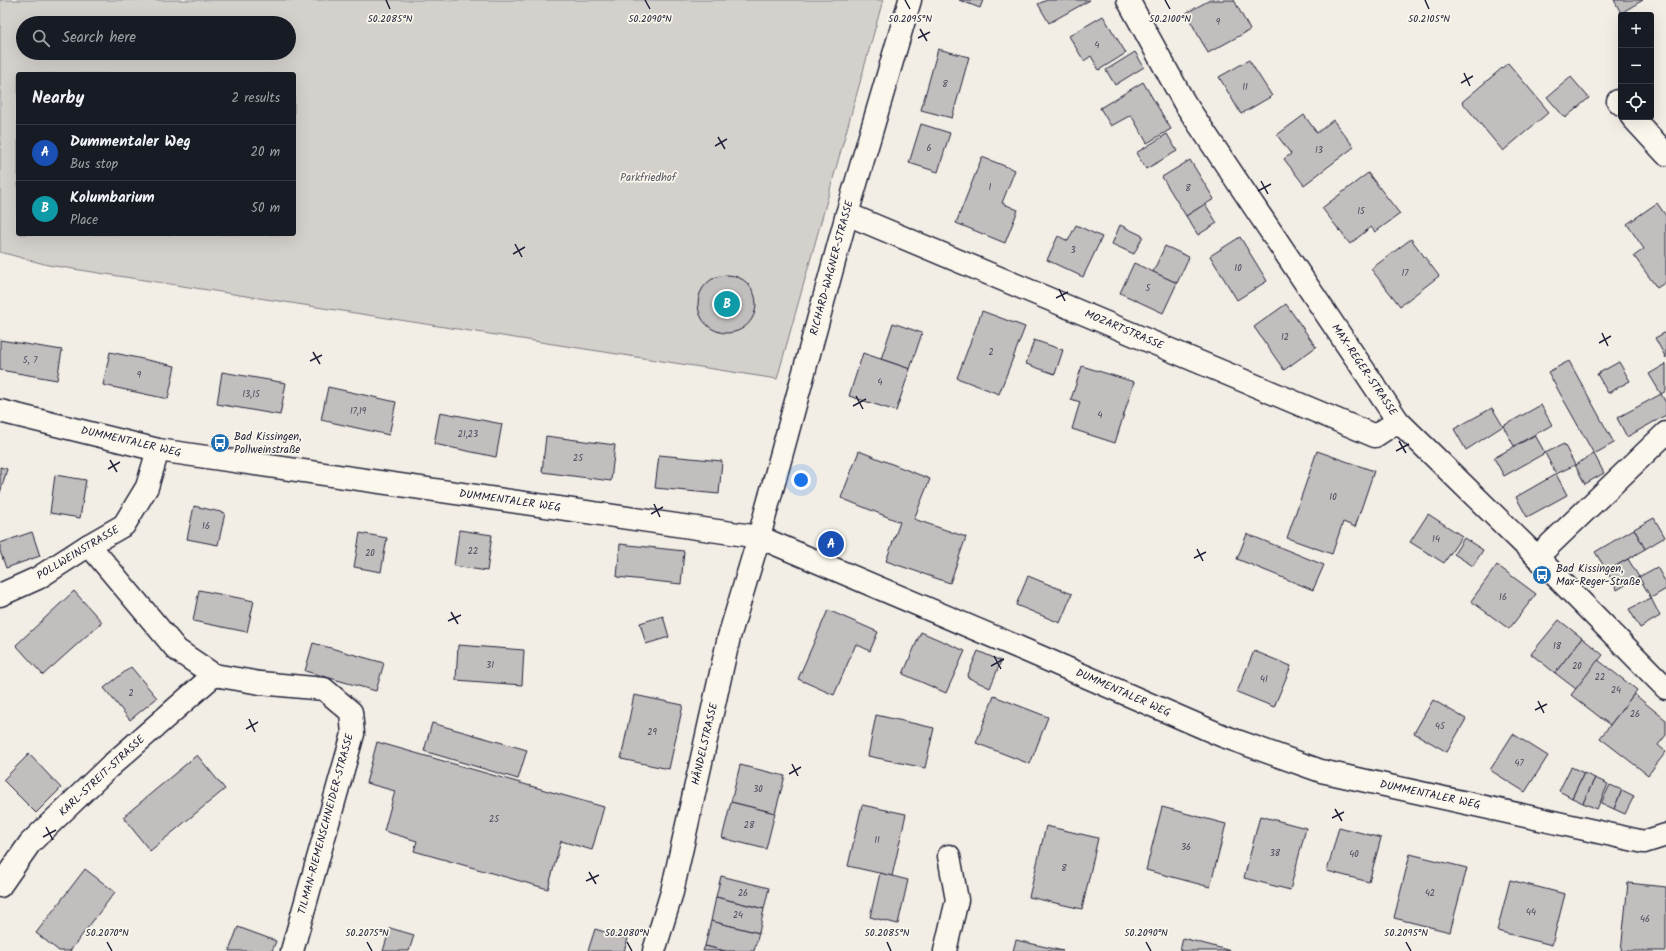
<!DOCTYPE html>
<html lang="en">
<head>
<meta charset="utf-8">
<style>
  :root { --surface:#171b24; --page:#20242c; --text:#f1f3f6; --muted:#9ea1a6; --line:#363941; --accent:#1a73e8 }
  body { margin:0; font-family:Kalam,sans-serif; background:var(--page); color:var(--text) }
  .controls { position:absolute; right:12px; top:12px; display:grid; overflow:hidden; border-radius:4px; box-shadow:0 4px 16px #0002 }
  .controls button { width:36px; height:36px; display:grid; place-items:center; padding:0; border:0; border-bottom:1px solid var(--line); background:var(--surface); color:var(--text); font:20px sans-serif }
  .you { position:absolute; left:801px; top:480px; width:14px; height:14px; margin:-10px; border:3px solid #fff; border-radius:50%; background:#1a73e8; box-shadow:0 0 0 6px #1a73e833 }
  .badge { display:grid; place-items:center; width:26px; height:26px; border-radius:50%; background:var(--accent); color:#fff; font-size:13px; font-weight:700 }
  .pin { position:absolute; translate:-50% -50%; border:2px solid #fff; box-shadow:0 1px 4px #0006 }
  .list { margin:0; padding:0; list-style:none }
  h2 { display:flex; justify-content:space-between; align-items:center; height:52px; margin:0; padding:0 16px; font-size:17px }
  h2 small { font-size:13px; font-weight:400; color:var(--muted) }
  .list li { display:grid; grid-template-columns:26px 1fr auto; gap:12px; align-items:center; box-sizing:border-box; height:56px; padding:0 16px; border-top:1px solid var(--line) }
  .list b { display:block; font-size:15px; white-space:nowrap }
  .list p { margin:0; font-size:13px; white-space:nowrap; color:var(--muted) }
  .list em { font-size:13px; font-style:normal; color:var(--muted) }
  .icon { flex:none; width:22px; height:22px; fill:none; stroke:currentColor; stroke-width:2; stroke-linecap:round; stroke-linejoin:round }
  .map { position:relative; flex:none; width:1666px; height:951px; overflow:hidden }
  .search { position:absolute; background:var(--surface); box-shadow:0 4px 16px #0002; left:16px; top:16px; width:280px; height:44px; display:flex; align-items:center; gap:10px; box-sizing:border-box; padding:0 14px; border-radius:22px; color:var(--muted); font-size:15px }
  .panel { position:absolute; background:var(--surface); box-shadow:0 4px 16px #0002; left:16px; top:72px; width:280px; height:164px; border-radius:4px }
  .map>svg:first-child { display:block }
  .green { fill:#d4d1cc; stroke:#7b7a84; fill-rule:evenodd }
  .building { fill:#c2bebe; stroke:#22223b }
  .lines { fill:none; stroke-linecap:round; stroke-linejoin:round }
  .minor-casing { stroke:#22223b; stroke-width:25 }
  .minor { stroke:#fbf7ec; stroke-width:22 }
  .ticks { fill:none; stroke:#22223b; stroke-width:1.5 }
  .labels { text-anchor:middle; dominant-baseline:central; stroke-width:3.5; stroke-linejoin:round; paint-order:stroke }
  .number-label { font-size:9px; fill:#4a495c }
  .park-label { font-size:11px; fill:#575766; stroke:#fbf7ec }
  .street-label { font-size:11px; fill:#22223b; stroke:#fbf7ec }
  .poi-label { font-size:11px; fill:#22223b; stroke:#fbf7ec; text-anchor:start }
  .ticks-label { font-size:10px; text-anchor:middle; fill:#22223b; stroke:#fbf7ec; stroke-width:3.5; stroke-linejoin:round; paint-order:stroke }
</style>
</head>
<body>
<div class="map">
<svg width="1666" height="951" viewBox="0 0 1666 951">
  <rect width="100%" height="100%" fill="#f2eee5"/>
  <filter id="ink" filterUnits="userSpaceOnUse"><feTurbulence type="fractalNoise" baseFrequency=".025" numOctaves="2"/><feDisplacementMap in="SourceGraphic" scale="8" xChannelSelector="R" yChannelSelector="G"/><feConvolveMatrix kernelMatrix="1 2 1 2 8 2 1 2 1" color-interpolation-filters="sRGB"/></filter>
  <g filter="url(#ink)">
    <path class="green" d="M0,0H883L777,379L48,265L0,252ZM23,23H289V53H23ZM18,74H294V234H18Z"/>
    <g class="building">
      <polygon points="959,0 983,0 980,8"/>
      <polygon points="1047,0 1090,0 1049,23 1038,4"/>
      <polygon points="1210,0 1234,0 1250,30 1208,53 1186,13"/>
      <polygon points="1614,0 1643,0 1621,13"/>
      <polygon points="1103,16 1126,53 1099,70 1091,56 1084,61 1069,36"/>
      <polygon points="938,49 969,57 952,118 921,110"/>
      <polygon points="1135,52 1144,67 1115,85 1106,70"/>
      <polygon points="1249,60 1272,96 1241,114 1219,77"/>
      <polygon points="1508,63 1549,112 1503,151 1462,102"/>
      <polygon points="1571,77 1589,98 1565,118 1547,97"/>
      <polygon points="1143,82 1171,129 1147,143 1131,115 1111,126 1100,108"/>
      <polygon points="1304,115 1317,133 1333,120 1354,147 1304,185 1284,159 1291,154 1277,135"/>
      <polygon points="921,124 950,133 938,172 909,163"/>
      <polygon points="1167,134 1177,151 1146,169 1136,153"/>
      <polygon points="982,157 1015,170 1002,203 1018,210 1005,243 956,223"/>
      <polygon points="1190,160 1214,199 1186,216 1162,177"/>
      <polygon points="1368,173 1400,214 1375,232 1371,227 1350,244 1322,208"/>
      <polygon points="1657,203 1666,216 1666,282 1657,288 1634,256 1644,249 1627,224"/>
      <polygon points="1205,204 1217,223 1198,235 1186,216"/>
      <polygon points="1076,225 1102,237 1083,277 1047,260 1058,236 1068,241"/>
      <polygon points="1120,225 1143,236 1134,254 1112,244"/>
      <polygon points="1240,237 1267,281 1237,300 1210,256"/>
      <polygon points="1411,239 1439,276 1400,306 1371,269"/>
      <polygon points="1165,246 1189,257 1177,283 1153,272"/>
      <polygon points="1134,263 1177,283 1163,313 1120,293"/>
      <circle cx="727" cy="304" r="29"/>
      <polygon points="1286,304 1316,347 1284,370 1254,327"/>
      <polygon points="982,311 1025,327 999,394 957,378"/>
      <polygon points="893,323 922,333 910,369 881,359"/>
      <polygon points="1666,332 1666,358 1655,338"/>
      <polygon points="0,340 62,350 57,380 0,370"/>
      <polygon points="1034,340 1063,350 1055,374 1026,364"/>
      <polygon points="110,352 175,366 168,399 103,385"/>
      <polygon points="863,353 910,369 896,411 849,396"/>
      <polygon points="1569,361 1614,443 1594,454 1548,372"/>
      <polygon points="1619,362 1630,381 1608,393 1597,374"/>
      <polygon points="1666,364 1666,391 1661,394 1649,374"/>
      <polygon points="1082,366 1134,382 1115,443 1072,429 1080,402 1071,399"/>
      <polygon points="222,372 286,383 280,415 217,404"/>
      <polygon points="328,387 396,402 389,435 321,420"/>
      <polygon points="1661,394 1666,403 1666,415 1627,437 1617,418"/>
      <polygon points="1541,405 1552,425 1514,446 1503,426"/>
      <polygon points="1492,408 1503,426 1466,450 1454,429"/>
      <polygon points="440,412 502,424 496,457 434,444"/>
      <polygon points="1535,435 1545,453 1504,476 1494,458"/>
      <polygon points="546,436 615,445 611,481 542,472"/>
      <polygon points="1564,444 1575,465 1556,474 1545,453"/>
      <polygon points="859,451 930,479 914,519 966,537 950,583 886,561 900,522 841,498"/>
      <polygon points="1317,451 1374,471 1355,527 1343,522 1332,554 1287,538"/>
      <polygon points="1594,454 1604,473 1585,484 1575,465"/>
      <polygon points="659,455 722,461 719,494 655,488"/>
      <polygon points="0,467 7,469 0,493"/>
      <polygon points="1556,474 1567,495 1527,517 1516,497"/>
      <polygon points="55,475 86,480 80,518 50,513"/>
      <polygon points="194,506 225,513 218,545 187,539"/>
      <polygon points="1428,514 1462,536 1444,563 1410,542"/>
      <polygon points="1654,518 1665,537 1645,549 1634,529"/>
      <polygon points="1634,529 1645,549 1607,571 1595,552"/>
      <polygon points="459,530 492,535 487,571 454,566"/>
      <polygon points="32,532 40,556 6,568 0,551 0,543"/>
      <polygon points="360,533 387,538 381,572 354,567"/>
      <polygon points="1247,534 1324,565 1313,590 1237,559"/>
      <polygon points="1464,538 1483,550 1473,566 1454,554"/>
      <polygon points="620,544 684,551 681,584 617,577"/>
      <polygon points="1628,559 1639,577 1617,590 1607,571"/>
      <polygon points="1497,565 1536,594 1509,629 1471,601"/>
      <polygon points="1657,567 1666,583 1666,589 1651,598 1639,577"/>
      <polygon points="1028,576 1072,594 1060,623 1016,605"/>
      <polygon points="199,590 254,601 247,632 193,621"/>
      <polygon points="74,591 102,622 43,675 16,645"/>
      <polygon points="1651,598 1660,616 1640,628 1629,609"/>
      <polygon points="828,610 878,632 870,651 856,644 834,695 798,679"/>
      <polygon points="663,616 669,637 646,644 640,623"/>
      <polygon points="1559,620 1582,638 1555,673 1531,654"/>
      <polygon points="921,632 965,651 946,693 903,674"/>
      <polygon points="1582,638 1603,655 1576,689 1555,673"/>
      <polygon points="313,643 384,663 376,691 305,671"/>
      <polygon points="458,645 524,650 522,685 456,680"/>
      <polygon points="978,651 1001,661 990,688 967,677"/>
      <polygon points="1254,651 1291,666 1274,707 1237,692"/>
      <polygon points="1598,660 1637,690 1610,725 1571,695"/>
      <polygon points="131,667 157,698 130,720 104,688"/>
      <polygon points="1634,694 1666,720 1666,735 1658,745 1666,752 1648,775 1600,738"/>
      <polygon points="634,695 683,705 669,769 621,759"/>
      <polygon points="994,696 1048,717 1030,764 976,743"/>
      <polygon points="1433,700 1466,719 1447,752 1414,733"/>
      <polygon points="876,715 934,728 925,768 868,756"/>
      <polygon points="432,723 527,750 518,779 424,751"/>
      <polygon points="1513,734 1548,756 1525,792 1490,770"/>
      <polygon points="377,742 604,807 592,850 561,841 548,889 414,851 417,841 384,831 395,791 366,783"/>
      <polygon points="29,754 61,788 36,813 3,780"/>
      <polygon points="197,755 225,789 150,851 123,817"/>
      <polygon points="740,765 785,776 775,813 731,802"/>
      <polygon points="1571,767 1584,773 1572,798 1559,791"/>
      <polygon points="1584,773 1595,778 1583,803 1572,798"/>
      <polygon points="1595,778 1608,784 1597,809 1583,803"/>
      <polygon points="1610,785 1622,790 1614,809 1601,803"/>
      <polygon points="1622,790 1634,796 1625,814 1614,809"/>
      <polygon points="731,802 775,813 766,849 722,838"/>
      <polygon points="862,805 906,814 892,876 848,866"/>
      <polygon points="1162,807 1226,824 1210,887 1146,870"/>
      <polygon points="1260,816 1306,828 1290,890 1244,878"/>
      <polygon points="1046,826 1098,838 1082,909 1029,897"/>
      <polygon points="1339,827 1381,838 1369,882 1327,871"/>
      <polygon points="1410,854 1467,868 1450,932 1394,918"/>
      <polygon points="85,869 115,892 70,951 59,951 36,933"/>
      <polygon points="880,873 908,880 898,924 870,917"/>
      <polygon points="721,876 769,888 764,909 716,897"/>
      <polygon points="1510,880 1565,894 1552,945 1497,931"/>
      <polygon points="1628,883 1666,887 1666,951 1621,951"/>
      <polygon points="716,897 764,909 759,933 711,921"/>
      <polygon points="711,921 759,933 754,951 725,951 705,946"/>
      <polygon points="238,927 276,941 272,951 229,951"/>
      <polygon points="390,928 414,935 409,951 383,951"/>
      <polygon points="595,929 628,939 624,951 588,951"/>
      <polygon points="1183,938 1231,951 1180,951"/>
      <polygon points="1016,940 1063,951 1013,951"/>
      <polygon points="705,946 725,951 703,951"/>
    </g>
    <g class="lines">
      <g class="minor-casing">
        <g id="minor">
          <polyline points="1128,0 1184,102 1398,421 1537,557 1666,688"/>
          <polyline points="1618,101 1621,104"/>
          <polyline points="1632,117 1666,154"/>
          <polyline points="847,214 1375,436 1398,421"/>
          <polyline points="0,411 158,450 759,537 1027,651 1223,736 1321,771 1644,842 1666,835"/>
          <polyline points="89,545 177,650 214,675 260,683 324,689 351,712 353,734 292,951"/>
          <polyline points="1537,557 1666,433"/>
          <polyline points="0,595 38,578 89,545 124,525 147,487 158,450"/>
          <polyline points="0,886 30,843 108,768 214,675"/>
          <polyline points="654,951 672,892 729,637 759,537 847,214 910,0"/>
          <polyline points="945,951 957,900 949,856"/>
        </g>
      </g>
      <use href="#minor" class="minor"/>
    </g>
  </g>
  <path class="ticks" d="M386,0L390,9M645,0L650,9M905,0L910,9M1165,0L1170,9M1425,0L1429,9M920,29L927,41M918,38L930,32M1464,73L1470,86M1461,83L1473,76M718,137L725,149M715,146L727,139M1261,181L1268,194M1258,191L1271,184M515,244L522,257M513,254L525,247M1059,289L1065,301M1056,298L1068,292M1602,333L1608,346M1599,343L1611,336M313,352L320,364M310,361L322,355M856,396L863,409M853,406L866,399M1399,441L1406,453M1396,451L1409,444M110,460L117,472M108,469L120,462M654,504L660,517M651,514L663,507M1197,549L1203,561M1194,558L1206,552M451,612L458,624M448,621L461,615M994,656L1001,669M991,666L1004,659M1538,701L1544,713M1535,710L1547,704M249,719L255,732M246,729L258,722M792,764L798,776M789,774L801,767M1335,809L1342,821M1332,818L1344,812M46,827L53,840M43,837L56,830M589,872L596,884M586,881L599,875M107,942L112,951M367,942L372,951M627,942L632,951M887,942L891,951M1146,942L1151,951M1406,942L1411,951"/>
  <defs>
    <g id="bus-disc" transform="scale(1)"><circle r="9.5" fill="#1f6fb2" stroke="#fbf7ec"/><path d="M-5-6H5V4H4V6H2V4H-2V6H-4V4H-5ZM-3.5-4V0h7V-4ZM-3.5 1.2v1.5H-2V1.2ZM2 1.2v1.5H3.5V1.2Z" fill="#fff"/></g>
  </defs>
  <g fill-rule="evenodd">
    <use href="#bus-disc" x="220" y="443"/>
    <use href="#bus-disc" x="1542" y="575"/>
  </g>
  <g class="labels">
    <g class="number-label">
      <text x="1218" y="22">9</text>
      <text x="1097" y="45">4</text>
      <text x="945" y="84">8</text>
      <text x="1245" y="87">11</text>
      <text x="929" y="148">6</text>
      <text x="1319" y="150">13</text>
      <text x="990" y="187">1</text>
      <text x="1188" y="188">8</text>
      <text x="1361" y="211">15</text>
      <text x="1073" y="250">3</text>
      <text x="1238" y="268">10</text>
      <text x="1405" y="273">17</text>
      <text x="1148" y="288">5</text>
      <text x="1285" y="337">12</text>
      <text x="991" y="352">2</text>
      <text x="30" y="360">5, 7</text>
      <text x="139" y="375">9</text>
      <text x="880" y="382">4</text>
      <text x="251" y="394">13,15</text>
      <text x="358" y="411">17,19</text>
      <text x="1100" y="415">4</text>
      <text x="468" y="434">21,23</text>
      <text x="578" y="458">25</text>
      <text x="1333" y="497">10</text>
      <text x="206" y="526">16</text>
      <text x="1436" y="539">14</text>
      <text x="473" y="551">22</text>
      <text x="370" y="553">20</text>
      <text x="1503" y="597">16</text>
      <text x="1557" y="646">18</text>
      <text x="490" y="665">31</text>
      <text x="1577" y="666">20</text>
      <text x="1600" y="677">22</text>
      <text x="1264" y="679">41</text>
      <text x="1616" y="690">24</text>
      <text x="131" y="693">2</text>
      <text x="1635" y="714">26</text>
      <text x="1440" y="726">45</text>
      <text x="652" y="732">29</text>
      <text x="1519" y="763">47</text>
      <text x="758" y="789">30</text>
      <text x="494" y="819">25</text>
      <text x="749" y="825">28</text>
      <text x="877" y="840">11</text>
      <text x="1186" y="847">36</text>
      <text x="1275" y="853">38</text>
      <text x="1354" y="854">40</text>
      <text x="1064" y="868">8</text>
      <text x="743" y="893">26</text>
      <text x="1430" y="893">42</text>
      <text x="1531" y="912">44</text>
      <text x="738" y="915">24</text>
      <text x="1645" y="919">46</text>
    </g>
    <g class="park-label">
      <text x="648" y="178">Parkfriedhof</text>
    </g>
    <g class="street-label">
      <text transform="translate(832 268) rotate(-75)">RICHARD-WAGNER-STRASSE</text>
      <text transform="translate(1124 330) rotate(23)">MOZARTSTRASSE</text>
      <text transform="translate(1364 370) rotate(56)">MAX-REGER-STRASSE</text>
      <text transform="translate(131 442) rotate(13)">DUMMENTALER WEG</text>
      <text transform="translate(510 501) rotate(8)">DUMMENTALER WEG</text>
      <text transform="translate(78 553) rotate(-31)">POLLWEINSTRASSE</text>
      <text transform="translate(1123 693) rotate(24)">DUMMENTALER WEG</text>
      <text transform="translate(705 744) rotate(-77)">HÄNDELSTRASSE</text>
      <text transform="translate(102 776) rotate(-43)">KARL-STREIT-STRASSE</text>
      <text transform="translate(1430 795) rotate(12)">DUMMENTALER WEG</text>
      <text transform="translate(326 824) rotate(-75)">TILMAN-RIEMENSCHNEIDER-STRASSE</text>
    </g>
    <g class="poi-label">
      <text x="234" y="437">Bad Kissingen,<tspan x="234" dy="13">Pollweinstraße</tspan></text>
      <text x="1556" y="569">Bad Kissingen,<tspan x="1556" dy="13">Max-Reger-Straße</tspan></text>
    </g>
  </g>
  <g class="ticks-label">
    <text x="390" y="22">50.2085°N</text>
    <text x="650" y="22">50.2090°N</text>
    <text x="910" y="22">50.2095°N</text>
    <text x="1170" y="22">50.2100°N</text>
    <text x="1429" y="22">50.2105°N</text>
    <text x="107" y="936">50.2070°N</text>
    <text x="367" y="936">50.2075°N</text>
    <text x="627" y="936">50.2080°N</text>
    <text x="887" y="936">50.2085°N</text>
    <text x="1146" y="936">50.2090°N</text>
    <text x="1406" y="936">50.2095°N</text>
  </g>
</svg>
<div class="controls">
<button>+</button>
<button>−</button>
<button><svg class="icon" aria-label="locate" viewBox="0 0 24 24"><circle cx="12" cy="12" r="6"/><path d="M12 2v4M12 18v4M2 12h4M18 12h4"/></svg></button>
</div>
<div class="you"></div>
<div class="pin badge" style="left:831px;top:544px;background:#1a4fb4">A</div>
<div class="pin badge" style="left:727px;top:304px;background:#0f9aa8">B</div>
<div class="search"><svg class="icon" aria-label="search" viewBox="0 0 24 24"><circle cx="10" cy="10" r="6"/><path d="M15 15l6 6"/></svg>Search here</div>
<section class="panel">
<h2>Nearby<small>2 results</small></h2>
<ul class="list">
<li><span class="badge" style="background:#1a4fb4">A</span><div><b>Dummentaler Weg</b><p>Bus stop</p></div><em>20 m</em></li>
<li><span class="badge" style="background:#0f9aa8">B</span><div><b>Kolumbarium</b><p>Place</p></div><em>50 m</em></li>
</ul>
</section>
</div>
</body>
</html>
